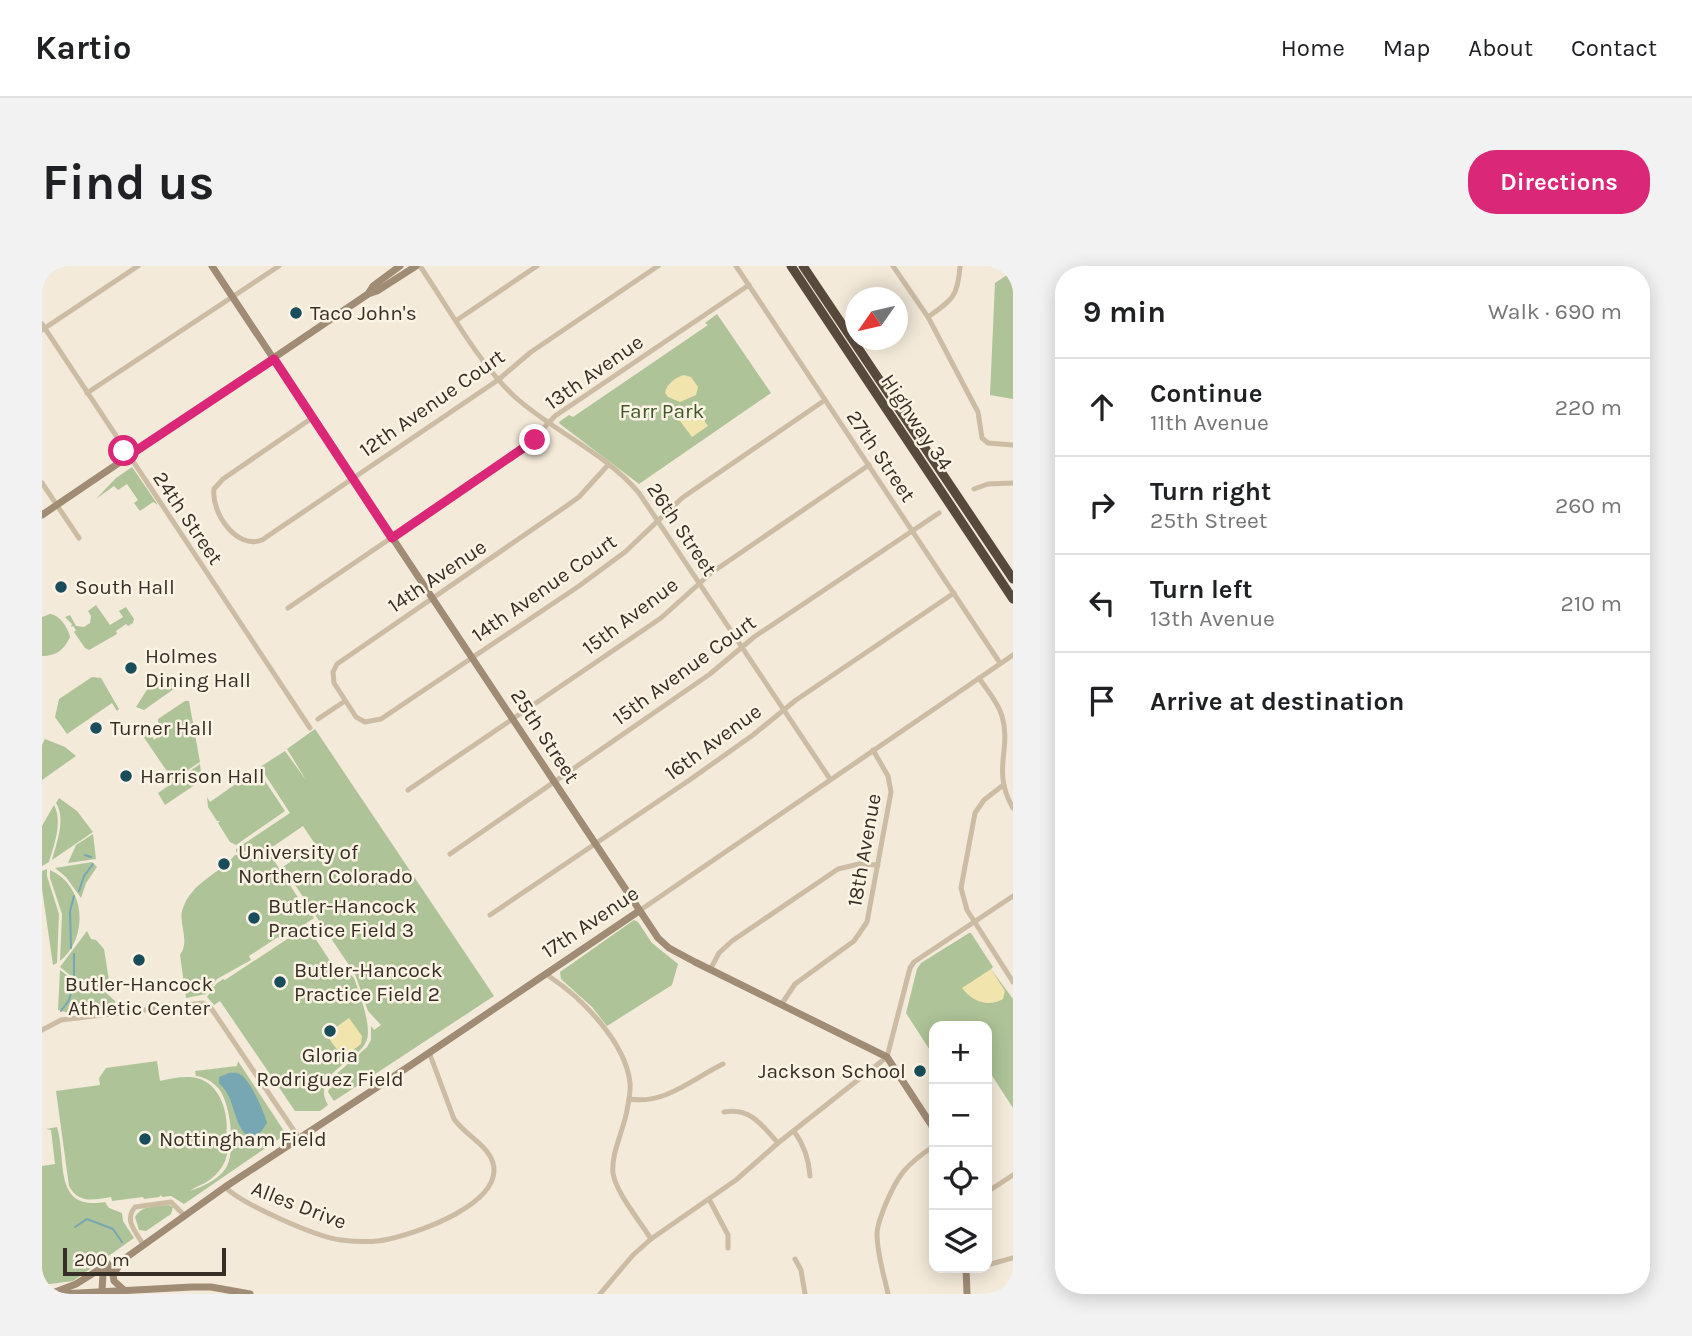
<!DOCTYPE html>
<html lang="en">
<head>
<meta charset="utf-8">
<style>
  :root { --surface:#fff; --page:#f2f2f2; --text:#202124; --muted:#757577; --line:#e0e0e0; --accent:#db2777 }
  body { margin:0; font-family:Karla,sans-serif; background:var(--page); color:var(--text) }
  .controls { position:absolute; right:21px; bottom:21px; display:grid; overflow:hidden; border-radius:14px; box-shadow:0 4px 18px #0003 }
  .controls button { width:63px; height:63px; display:grid; place-items:center; padding:0; border:0; border-bottom:2px solid var(--line); background:var(--surface); color:var(--text); font:35px sans-serif }
  .compass { position:absolute; left:803px; top:21px; width:63px; height:63px; border-radius:50%; background:var(--surface); box-shadow:0 4px 18px #0003; rotate:236deg }
  .scale { position:absolute; left:21px; bottom:18px; width:163px; box-sizing:border-box; padding-left:7px; border:4px solid #372e26; border-top:0; font-size:19px; line-height:24px; white-space:nowrap; color:#372e26; -webkit-text-stroke:5px #fbf4e5; paint-order:stroke }
  .stop { position:absolute; width:21px; height:21px; margin:-16px; border:5px solid #db2777; border-radius:50%; background:#fff }
  .stop.end { background:#db2777; border-color:#fff; box-shadow:0 2px 7px #0008 }
  .list { margin:0; padding:0; list-style:none }
  h2 { display:flex; justify-content:space-between; align-items:center; height:91px; margin:0; padding:0 28px; font-size:30px }
  h2 small { font-size:23px; font-weight:400; color:var(--muted) }
  .list li { display:grid; grid-template-columns:46px 1fr auto; gap:21px; align-items:center; box-sizing:border-box; height:98px; padding:0 28px; border-top:2px solid var(--line) }
  .list b { display:block; font-size:26px; white-space:nowrap }
  .list p { margin:0; font-size:23px; white-space:nowrap; color:var(--muted) }
  .list em { font-size:23px; font-style:normal; color:var(--muted) }
  .icon { flex:none; width:38px; height:38px; fill:none; stroke:currentColor; stroke-width:2; stroke-linecap:round; stroke-linejoin:round }
  .map { position:relative; flex:none; width:971px; height:1028px; overflow:hidden; border-radius:28px }
  header { display:flex; align-items:center; gap:42px; box-sizing:border-box; height:98px; padding:0 35px; background:var(--surface); border-bottom:2px solid var(--line) }
  header strong { font-size:33px }
  nav { display:flex; gap:38px; margin-inline-start:auto; font-size:24px }
  .intro { display:flex; align-items:center; justify-content:space-between; box-sizing:border-box; height:168px; padding:0 42px }
  h1 { margin:0; font-size:49px }
  .button { padding:18px 32px; border-radius:28px; background:var(--accent); color:#fff; font-size:24px; font-weight:700 }
  main { display:flex; gap:42px; padding:0 42px }
  aside { flex:1; background:var(--surface); border-radius:28px; box-shadow:0 4px 18px #0003 }
  .map>svg:first-child { display:block }
  .green { fill:#aec398 }
  .sand { fill:#f1e4ac }
  .water { fill:#76a7b2 }
  .lines { fill:none; stroke-linecap:round; stroke-linejoin:round }
  .stream { stroke:#76a7b2; stroke-width:2 }
  .street { stroke:#ccbca4; stroke-width:5 }
  .secondary { stroke:#a08b75; stroke-width:7 }
  .highway { stroke:#58493d; stroke-width:9 }
  .route { stroke:#db2777; stroke-width:9 }
  .poi-dot { fill:#194d5b; stroke:#fbf4e5; stroke-width:2.5 }
  .labels { text-anchor:middle; dominant-baseline:central; stroke-width:5; stroke-linejoin:round; paint-order:stroke }
  .poi-label { font-size:21px; fill:#372e26; stroke:#fbf4e5; text-anchor:start }
  .street-label { font-size:21px; fill:#372e26; stroke:#fbf4e5 }
  .park-label { font-size:21px; fill:#3f5728; stroke:#fbf4e5 }
</style>
</head>
<body>
<header>
<strong>Kartio</strong>
<nav><a>Home</a><a>Map</a><a>About</a><a>Contact</a></nav>
</header>
<div class="intro"><h1>Find us</h1><a class="button">Directions</a></div>
<main>
<div class="map">
<svg width="971" height="1028" viewBox="0 0 971 1028">
  <rect width="100%" height="100%" fill="#f3ead9"/>
  <g class="green">
    <polygon points="971,5 971,133 948,129 953,17"/>
    <polygon points="675,48 729,127 597,218 518,158 517,156 527,149 531,151 666,59 663,57"/>
    <polygon points="90,201 116,239 111,236 98,245 92,237 96,234 85,218 76,224 72,220 54,233 74,212"/>
    <polygon points="54,339 68,359 81,351 77,345 84,341 92,353 91,357 86,360 84,358 74,365 75,368 47,384 43,382 32,366 34,364 31,360 29,361 30,358 23,351 28,349 34,360 42,361 48,357 49,350 46,345"/>
    <path d="M8,348C18,349 26,362 28,371C22,384 14,390 0,390V351Z"/>
    <polygon points="128,410 136,420 102,444 94,441 106,422"/>
    <polygon points="50,411 59,412 77,443 75,445 70,437 25,468 13,451 17,433"/>
    <polygon points="143,435 147,435 158,496 131,514 92,457 103,457 112,474 121,467 116,458 116,453"/>
    <polygon points="273,463 452,730 292,835 286,826 291,811 325,781 329,774 329,760 332,764 339,759 326,745 313,708 241,601 273,578 261,560 226,584 194,586 194,583 248,547 218,501 243,485 264,514 245,483"/>
    <polygon points="3,473 23,481 34,490 0,514 0,479"/>
    <polygon points="158,498 160,514 123,539 116,527"/>
    <polygon points="215,503 243,545 194,579 188,576 176,557 178,555 175,555 166,541 165,531 168,536"/>
    <path d="M17,532L35,545L51,566L10,594C15,576 24,553 14,537Z"/>
    <path d="M12,539C21,556 12,579 7,596L0,600V560Z"/>
    <polygon points="51,568 54,593 26,597 34,579"/>
    <path d="M221,587L229,590L268,650L270,649L272,652L239,674L236,671L207,690L209,694L175,713L164,728L144,732L138,689C149,674 135,657 141,642C151,615 176,609 193,589Z"/>
    <polygon points="50,596 55,601 44,617 39,632 24,611 13,602"/>
    <polygon points="5,603 5,610 17,648 15,697 11,699 0,623 0,605"/>
    <path d="M8,604C44,620 47,672 18,695L20,648L8,612Z"/>
    <polygon points="592,654 596,656 610,677 636,698 630,719 565,760 550,741 519,713 518,706"/>
    <path d="M265,660L300,713L308,708L312,712C317,726 331,762 324,776C314,797 268,808 286,839L278,845H253L178,735L172,739L165,731L174,718L181,713L183,714Z"/>
    <polygon points="45,665 49,673 54,674 62,683 69,727 34,714 18,701"/>
    <polygon points="927,667 929,667 951,701 949,703 971,733 971,842 945,802 945,760 892,760 891,789 864,747 875,703 879,697"/>
    <polygon points="18,704 34,716 63,726 73,735 73,741 27,747 16,744"/>
    <path d="M115,795L118,815C127,813 136,811 145,811C176,810 188,845 184,871L186,870C188,891 181,906 163,917C157,920 153,921 148,925C161,920 175,915 184,902C194,885 189,839 177,823C171,816 163,811 154,810L153,805L195,800L196,795L244,868L142,938L129,930L120,931L119,929L117,931L102,933L101,931L70,935L69,931C51,934 37,938 27,920L14,825L58,819L57,812L64,802Z"/>
    <path d="M15,861C25,894 10,945 63,936L67,942L80,947L81,955L92,972L31,1015L0,1019V900L13,898L9,864L4,863Z"/>
    <path d="M127,939L131,941L129,948L104,965L97,964L93,951C100,939 114,940 127,939Z"/>
  </g>
  <g class="sand">
    <path d="M642,109L649,111L656,121L654,129L638,136L626,131L623,127C624,118 634,111 642,109Z"/>
    <polygon points="651,139 666,160 650,171 635,151"/>
    <path d="M949,703L963,725L961,733C946,742 930,735 920,722Z"/>
    <path d="M307,752L320,770L319,778L302,791C281,767 282,770 307,752Z"/>
  </g>
  <path class="water" d="M187,807C192,807 195,806 199,809C209,815 222,846 225,857L219,866L208,871C190,861 195,833 177,817V811Z"/>
  <g class="lines">
    <g class="stream">
      <polyline points="43,589 49,591"/>
      <polyline points="37,625 42,610 51,598"/>
      <polyline points="29,682 28,645 32,630"/>
      <polyline points="32,688 32,710"/>
      <polyline points="19,745 27,734 32,717"/>
      <polyline points="33,961 45,953 71,963 80,976"/>
    </g>
    <g class="street">
      <path d="M378,0C406,41 437,98 473,131C511,165 565,188 597,227L788,513"/>
      <polyline points="694,0 958,397"/>
      <polyline points="851,0 886,51 928,131 936,146 940,172 946,177 971,179"/>
      <path d="M886,51C910,34 916,31 918,0"/>
      <polyline points="415,54 495,0"/>
      <polyline points="0,58 268,462"/>
      <polyline points="0,64 96,0"/>
      <polyline points="45,127 237,0"/>
      <path d="M270,152L181,213L172,223C169,246 194,284 220,274L456,114L489,86L616,0"/>
      <polyline points="566,199 537,231 523,241 295,398 291,406 292,417 314,451 323,456 339,453 537,320 583,286 640,232 783,134"/>
      <polyline points="0,217 37,272"/>
      <polyline points="932,223 946,218 971,217"/>
      <polyline points="246,342 486,179 513,150 707,19"/>
      <path d="M937,412C945,424 956,436 960,450C970,483 949,504 971,542"/>
      <polyline points="276,453 303,435"/>
      <polyline points="960,520 942,534 933,547 919,622 925,644 971,716"/>
      <polyline points="366,524 619,352 669,307 827,199"/>
      <polyline points="408,588 668,408 712,371 897,247"/>
      <polyline points="597,645 971,389"/>
      <polyline points="448,649 649,513 711,469 754,434 912,327"/>
      <polyline points="668,704 677,687 690,675 796,603 817,598 836,599"/>
      <path d="M505,706L508,711C540,732 584,777 588,817C589,827 586,839 584,849C580,867 569,889 571,907C574,927 598,955 609,973"/>
      <polyline points="739,739 753,718 812,675 825,656 849,526 846,510 831,484"/>
      <polyline points="0,764 19,754 161,737 169,742 257,872"/>
      <path d="M587,833C623,839 650,813 681,798"/>
      <path d="M682,846C708,841 720,859 736,877"/>
      <path d="M752,865C762,879 767,893 768,910"/>
      <path d="M183,921C200,938 274,971 299,974C315,976 331,977 347,973C376,967 462,937 451,897C446,879 423,869 412,853L387,786"/>
      <polyline points="945,926 971,909"/>
      <polyline points="667,933 686,969 686,982"/>
      <path d="M101,978C93,965 82,954 93,941L129,936L142,949"/>
      <polyline points="753,993 759,1004 763,1028"/>
      <polyline points="945,999 971,992"/>
      <polyline points="558,1028 591,989 609,973 694,914 736,877 845,791 868,702 872,696 971,630"/>
      <path d="M846,1028C842,1009 835,988 835,968C835,959 839,951 842,942C855,910 863,899 892,880"/>
    </g>
    <g class="secondary">
      <polyline points="170,0 616,672 627,682 653,696 845,791 892,863"/>
      <polyline points="326,28 331,20 358,0"/>
      <polyline points="0,249 326,28 335,25 374,0"/>
      <polyline points="78,998 71,1009 72,1015 82,1024"/>
      <polyline points="924,1002 925,1028"/>
      <polyline points="60,1025 61,1008 183,921 369,799 597,645"/>
      <polyline points="8,1028 34,1018 66,998"/>
      <polyline points="18,1028 150,1021 169,1021 208,1028"/>
    </g>
    <g class="highway">
      <polyline points="749,0 971,333"/>
      <polyline points="761,0 971,313"/>
    </g>
  </g>
  <g class="lines">
    <polyline class="route" points="82,185 86,190 232,93 350,272 493,174"/>
  </g>
  <g class="poi-dot">
    <circle cx="254" cy="47" r="7"/>
    <circle cx="19" cy="321" r="7"/>
    <circle cx="89" cy="402" r="7"/>
    <circle cx="54" cy="462" r="7"/>
    <circle cx="84" cy="510" r="7"/>
    <circle cx="182" cy="598" r="7"/>
    <circle cx="212" cy="652" r="7"/>
    <circle cx="97" cy="694" r="7"/>
    <circle cx="238" cy="716" r="7"/>
    <circle cx="288" cy="765" r="7"/>
    <circle cx="878" cy="805" r="7"/>
    <circle cx="103" cy="873" r="7"/>
  </g>
  <g class="labels">
    <g class="poi-label">
      <text x="268" y="47">Taco John's</text>
      <text x="33" y="321">South Hall</text>
      <text x="103" y="390">Holmes<tspan x="103" dy="24">Dining Hall</tspan></text>
      <text x="68" y="462">Turner Hall</text>
      <text x="98" y="510">Harrison Hall</text>
      <text x="196" y="586">University of<tspan x="196" dy="24">Northern Colorado</tspan></text>
      <text x="226" y="640">Butler-Hancock<tspan x="226" dy="24">Practice Field 3</tspan></text>
      <text x="252" y="704">Butler-Hancock<tspan x="252" dy="24">Practice Field 2</tspan></text>
      <text x="97" y="718" text-anchor="middle">Butler-Hancock<tspan x="97" dy="24">Athletic Center</tspan></text>
      <text x="288" y="789" text-anchor="middle">Gloria<tspan x="288" dy="24">Rodriguez Field</tspan></text>
      <text x="864" y="805" text-anchor="end">Jackson School</text>
      <text x="117" y="873">Nottingham Field</text>
    </g>
    <g class="street-label">
      <text transform="translate(552 106) rotate(-35)">13th Avenue</text>
      <text transform="translate(390 137) rotate(-35)">12th Avenue Court</text>
      <text transform="translate(875 156) rotate(56)">Highway 34</text>
      <text transform="translate(839 190) rotate(56)">27th Street</text>
      <text transform="translate(146 252) rotate(56)">24th Street</text>
      <text transform="translate(640 263) rotate(56)">26th Street</text>
      <text transform="translate(395 310) rotate(-34)">14th Avenue</text>
      <text transform="translate(502 322) rotate(-35)">14th Avenue Court</text>
      <text transform="translate(588 350) rotate(-37)">15th Avenue</text>
      <text transform="translate(642 404) rotate(-36)">15th Avenue Court</text>
      <text transform="translate(503 470) rotate(57)">25th Street</text>
      <text transform="translate(671 476) rotate(-36)">16th Avenue</text>
      <text transform="translate(822 584) rotate(-80)">18th Avenue</text>
      <text transform="translate(548 656) rotate(-34)">17th Avenue</text>
      <text transform="translate(257 939) rotate(21)">Alles Drive</text>
    </g>
    <g class="park-label">
      <text x="620" y="145">Farr Park</text>
    </g>
  </g>
</svg>
<div class="controls">
<button>+</button>
<button>−</button>
<button><svg class="icon" aria-label="locate" viewBox="0 0 24 24"><circle cx="12" cy="12" r="6"/><path d="M12 2v4M12 18v4M2 12h4M18 12h4"/></svg></button>
<button><svg class="icon" aria-label="layers" viewBox="0 0 24 24"><path d="M12 4l9 5-9 5-9-5zM3 14l9 5 9-5"/></svg></button>
</div>
<svg class="compass" viewBox="-18 -18 36 36"><path d="M0-13l5 13h-10z" fill="#e53935"/><path d="M0 13l5-13h-10z" fill="#757577"/></svg>
<div class="scale">200 m</div>
<div class="stop" style="left:82px;top:185px"></div>
<div class="stop end" style="left:493px;top:174px"></div>
</div>
<aside>
<h2>9 min<small>Walk · 690 m</small></h2>
<ul class="list">
<li><svg class="icon" aria-label="ahead" viewBox="0 0 24 24"><path d="M12 20V5M6 11l6-6 6 6"/></svg><div><b>Continue</b><p>11th Avenue</p></div><em>220 m</em></li>
<li><svg class="icon" aria-label="right" viewBox="0 0 24 24"><path d="M7 20v-9h11M14 6l5 5-5 5"/></svg><div><b>Turn right</b><p>25th Street</p></div><em>260 m</em></li>
<li><svg class="icon" aria-label="left" viewBox="0 0 24 24"><path d="M17 20v-9H6M10 6l-5 5 5 5"/></svg><div><b>Turn left</b><p>13th Avenue</p></div><em>210 m</em></li>
<li><svg class="icon" aria-label="arrive" viewBox="0 0 24 24"><path d="M6 21V4h12l-3 4 3 4H6"/></svg><div><b>Arrive at destination</b></div></li>
</ul>
</aside>
</main>
</body>
</html>
